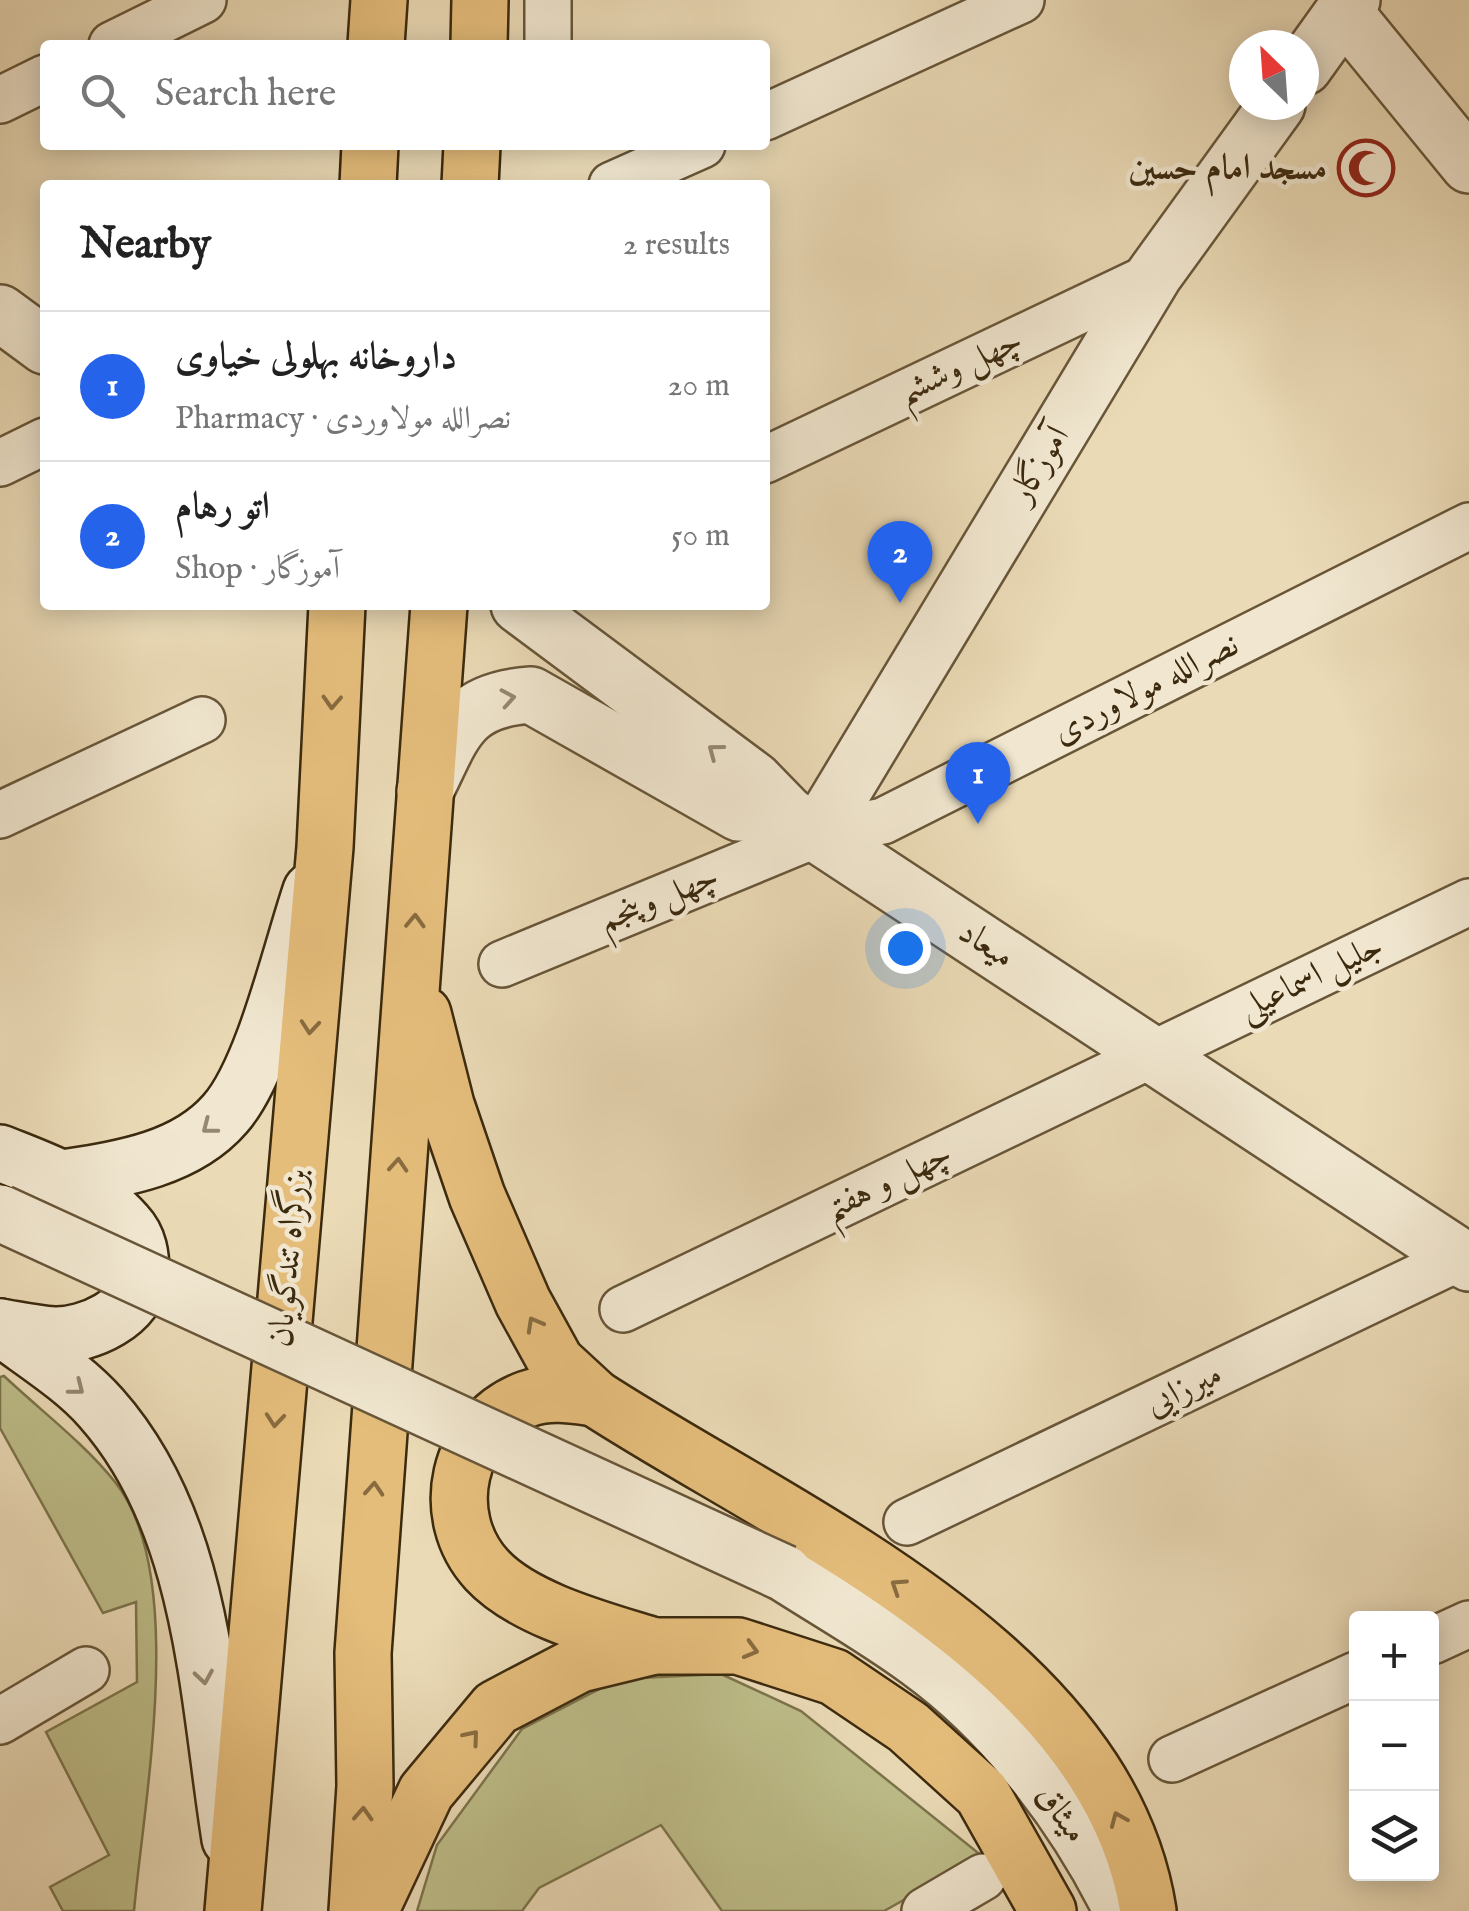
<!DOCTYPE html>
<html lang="en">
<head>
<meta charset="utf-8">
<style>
  :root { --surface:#fff; --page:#f2f2f2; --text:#222; --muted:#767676; --line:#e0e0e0; --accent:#2563eb }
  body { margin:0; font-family:"IM FELL English",Amiri,serif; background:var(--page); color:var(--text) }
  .controls { position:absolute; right:30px; bottom:30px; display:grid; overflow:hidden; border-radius:10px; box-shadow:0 5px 25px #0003 }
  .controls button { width:90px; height:90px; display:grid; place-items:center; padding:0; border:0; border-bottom:2px solid var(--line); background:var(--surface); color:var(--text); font:50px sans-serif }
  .compass { position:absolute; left:1229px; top:30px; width:90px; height:90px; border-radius:50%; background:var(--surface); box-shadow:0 5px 25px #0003; rotate:335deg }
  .you { position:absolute; left:905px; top:948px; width:35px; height:35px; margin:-25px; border:8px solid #fff; border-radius:50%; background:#1a73e8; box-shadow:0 0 0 15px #1a73e833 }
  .badge { display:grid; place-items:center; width:65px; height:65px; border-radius:50%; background:var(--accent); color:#fff; font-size:32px; font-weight:700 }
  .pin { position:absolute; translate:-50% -82px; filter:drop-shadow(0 2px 5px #0008) }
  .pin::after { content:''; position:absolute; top:52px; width:35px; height:30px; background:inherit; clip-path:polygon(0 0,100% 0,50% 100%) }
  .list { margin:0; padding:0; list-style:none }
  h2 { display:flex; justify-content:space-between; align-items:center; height:130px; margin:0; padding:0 40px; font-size:42px }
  h2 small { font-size:32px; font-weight:400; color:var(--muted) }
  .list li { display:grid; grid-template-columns:65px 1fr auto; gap:30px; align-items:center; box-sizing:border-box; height:150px; padding:0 40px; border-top:2px solid var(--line) }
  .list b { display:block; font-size:38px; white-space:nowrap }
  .list p { margin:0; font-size:32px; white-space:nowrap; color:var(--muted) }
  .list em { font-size:32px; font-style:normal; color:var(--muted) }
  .icon { flex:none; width:55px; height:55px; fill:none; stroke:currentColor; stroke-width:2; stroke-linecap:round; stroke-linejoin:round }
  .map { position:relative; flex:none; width:1469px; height:1911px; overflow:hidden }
  .search { position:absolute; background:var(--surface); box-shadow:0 5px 25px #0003; left:40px; top:40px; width:730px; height:110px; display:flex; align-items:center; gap:25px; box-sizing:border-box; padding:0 35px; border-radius:10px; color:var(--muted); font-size:38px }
  .panel { position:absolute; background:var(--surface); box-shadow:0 5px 25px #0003; left:40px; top:180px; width:730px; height:430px; border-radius:10px }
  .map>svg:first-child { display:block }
  .green { fill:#bdbd89; stroke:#7c744c; stroke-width:2.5 }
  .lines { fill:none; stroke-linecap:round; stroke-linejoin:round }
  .minor-casing { stroke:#685639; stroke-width:50 }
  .tertiary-casing { stroke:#685639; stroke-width:60 }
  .secondary-casing { stroke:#3c2a0f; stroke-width:60 }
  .trunk-casing { stroke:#3c2a0f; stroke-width:60 }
  .minor { stroke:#f1e7d0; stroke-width:45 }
  .tertiary { stroke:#f1e7d0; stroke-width:55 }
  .secondary { stroke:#f1e7d0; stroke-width:55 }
  .trunk { stroke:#e5bd7b; stroke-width:55 }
  .tertiary-bridge-casing { stroke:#685639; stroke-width:60; stroke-linecap:butt }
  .tertiary-bridge { stroke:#f1e7d0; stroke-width:55 }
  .oneway { stroke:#968870 }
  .oneway2 { stroke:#886c40 }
  .labels { text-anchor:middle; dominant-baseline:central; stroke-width:9; stroke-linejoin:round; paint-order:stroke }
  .poi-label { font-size:35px; font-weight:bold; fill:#3c2a0f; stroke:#f1e7d0; text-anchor:end }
  .street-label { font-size:35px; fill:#3c2a0f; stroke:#f1e7d0 }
</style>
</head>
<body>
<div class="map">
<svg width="1469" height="1911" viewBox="0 0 1469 1911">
  <rect width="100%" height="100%" fill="#eadab6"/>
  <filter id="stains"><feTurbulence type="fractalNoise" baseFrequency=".002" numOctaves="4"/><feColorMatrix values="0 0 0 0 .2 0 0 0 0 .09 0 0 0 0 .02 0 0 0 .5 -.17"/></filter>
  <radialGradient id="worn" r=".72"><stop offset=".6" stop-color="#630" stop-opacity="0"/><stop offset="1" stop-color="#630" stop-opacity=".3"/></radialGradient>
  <g class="green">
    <path d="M4,1376C40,1410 84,1443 115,1482C188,1573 144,1799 134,1911H63L50,1887L109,1855L46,1732L137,1682L136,1602L103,1613L0,1428V1377Z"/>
    <polygon points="721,1674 801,1711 982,1856 884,1911 722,1911 661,1825 539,1888 522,1911 417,1911 437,1845 522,1729 619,1679"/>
  </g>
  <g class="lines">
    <g class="minor-casing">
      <g id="minor">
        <polyline points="548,0 548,45"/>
        <polyline points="112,45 203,0"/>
        <polyline points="0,100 45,78"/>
        <polyline points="765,117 1021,0"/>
        <polyline points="612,185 702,145"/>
        <polyline points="765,460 1154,275"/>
        <polyline points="0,463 45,441"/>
        <polyline points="0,815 202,720"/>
        <polyline points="502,964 817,834 883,821 1469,526"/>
        <polyline points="623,1309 1469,902"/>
        <polyline points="907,1522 1469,1253"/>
        <polyline points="1432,1641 1469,1624"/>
        <polyline points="0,1721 86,1670"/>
        <polyline points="1172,1759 1356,1675"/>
        <polyline points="925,1911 983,1877"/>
      </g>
    </g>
    <g class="tertiary-casing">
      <g id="tertiary">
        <polyline points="1344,12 1469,165"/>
        <polyline points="1304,67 1352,0"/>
        <polyline points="0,313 45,346"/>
        <polyline points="519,605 754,780 788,815 1469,1263"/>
        <path d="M425,791C454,733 459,700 531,695L739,813L788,815"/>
        <polyline points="817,834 1154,275 1277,105"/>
        <path d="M784,1573C829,1602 877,1629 920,1661C1005,1723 1076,1817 1122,1911"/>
      </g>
    </g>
    <g class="secondary-casing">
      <g id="secondary">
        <path d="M0,1153C45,1171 93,1187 126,1225C139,1239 141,1255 141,1274C140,1313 87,1336 54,1335C36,1334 18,1330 0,1327"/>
        <path d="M63,1178C120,1169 185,1160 225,1114C264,1070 291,950 311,891"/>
        <path d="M0,1327C33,1352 74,1377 101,1408C204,1524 207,1693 230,1839"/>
      </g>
    </g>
    <g class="trunk-casing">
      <g id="trunk">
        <polyline points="376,45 379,0"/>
        <polyline points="479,45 480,0"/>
        <polyline points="368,185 370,145"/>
        <polyline points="470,185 472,145"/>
        <path d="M423,1014L446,1105L477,1196L523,1302L556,1362L595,1398C789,1524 1108,1656 1148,1911"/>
        <path d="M595,1398C572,1395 550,1391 527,1399C457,1425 437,1516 487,1570C524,1610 603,1630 654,1646"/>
        <polyline points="233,1911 325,847 337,605"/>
        <polyline points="357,1911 365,1786 363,1653 439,605"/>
        <polyline points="370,1911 426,1792 496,1708 580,1664 654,1646 738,1646 834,1677 908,1727 982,1794 1048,1911"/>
      </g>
    </g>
    <use href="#minor" class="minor"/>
    <use href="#tertiary" class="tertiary"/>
    <use href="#secondary" class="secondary"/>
    <use href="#trunk" class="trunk"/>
    <g class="tertiary-bridge-casing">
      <polyline id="tertiary-bridge" points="0,1213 784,1573"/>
    </g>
    <use href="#tertiary-bridge" class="tertiary-bridge"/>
  </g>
  <defs><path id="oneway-chevron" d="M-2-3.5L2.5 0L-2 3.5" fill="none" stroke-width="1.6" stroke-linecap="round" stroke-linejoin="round" transform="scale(2.5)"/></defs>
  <g class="oneway">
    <use href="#oneway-chevron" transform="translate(508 698) rotate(-10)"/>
    <use href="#oneway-chevron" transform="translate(715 751) rotate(-143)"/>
    <use href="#oneway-chevron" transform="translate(209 1127) rotate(142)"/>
    <use href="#oneway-chevron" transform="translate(77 1388) rotate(38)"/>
    <use href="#oneway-chevron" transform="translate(204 1677) rotate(81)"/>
  </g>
  <g class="oneway2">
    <use href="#oneway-chevron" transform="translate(332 702) rotate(93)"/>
    <use href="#oneway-chevron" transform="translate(415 921) rotate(-88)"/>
    <use href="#oneway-chevron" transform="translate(310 1027) rotate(95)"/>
    <use href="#oneway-chevron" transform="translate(398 1165) rotate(-86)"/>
    <use href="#oneway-chevron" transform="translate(534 1324) rotate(-119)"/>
    <use href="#oneway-chevron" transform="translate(275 1420) rotate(95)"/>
    <use href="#oneway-chevron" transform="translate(374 1489) rotate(-86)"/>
    <use href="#oneway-chevron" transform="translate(898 1586) rotate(-147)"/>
    <use href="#oneway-chevron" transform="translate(751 1650) rotate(16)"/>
    <use href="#oneway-chevron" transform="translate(472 1737) rotate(-50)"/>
    <use href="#oneway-chevron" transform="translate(363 1814) rotate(-87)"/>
    <use href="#oneway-chevron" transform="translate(1118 1819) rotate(-113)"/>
  </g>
  <defs>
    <g id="mosque-ring" transform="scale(2.875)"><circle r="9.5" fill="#f1e7d0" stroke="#8f2418" stroke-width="1.5"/><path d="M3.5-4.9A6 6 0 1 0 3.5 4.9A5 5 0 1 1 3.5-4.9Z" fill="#8f2418"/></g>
  </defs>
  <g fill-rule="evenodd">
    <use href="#mosque-ring" x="1366" y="168"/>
  </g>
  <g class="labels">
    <g class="poi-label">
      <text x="1327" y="168">مسجد امام حسین</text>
    </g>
    <g class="street-label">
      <text transform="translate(960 367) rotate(-25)">چهل وششم</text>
      <text transform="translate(1040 465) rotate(-59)">آموزگار</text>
      <text transform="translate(1146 689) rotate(-27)">نصرالله مولاوردی</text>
      <text transform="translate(659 899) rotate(-22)">چهل وپنجم</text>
      <text transform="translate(986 945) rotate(33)">میعاد</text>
      <text transform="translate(1311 978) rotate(-26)">جلیل اسماعیلی</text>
      <text transform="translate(888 1182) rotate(-26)">چهل و هفتم</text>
      <text transform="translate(289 1258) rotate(-85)">بزرگراه تندگویان</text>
      <text transform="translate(1184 1390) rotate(-26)">میرزایی</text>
      <text transform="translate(1061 1814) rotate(54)">میثاق</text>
    </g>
  </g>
  <rect width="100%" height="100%" filter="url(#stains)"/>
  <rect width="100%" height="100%" fill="url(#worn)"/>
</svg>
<div class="controls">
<button>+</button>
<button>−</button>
<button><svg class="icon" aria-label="layers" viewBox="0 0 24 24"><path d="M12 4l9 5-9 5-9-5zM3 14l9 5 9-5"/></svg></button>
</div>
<svg class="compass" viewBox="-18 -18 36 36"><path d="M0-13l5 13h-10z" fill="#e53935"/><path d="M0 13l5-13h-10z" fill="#767676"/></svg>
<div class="you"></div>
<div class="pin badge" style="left:978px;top:824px">1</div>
<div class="pin badge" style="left:900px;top:603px">2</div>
<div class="search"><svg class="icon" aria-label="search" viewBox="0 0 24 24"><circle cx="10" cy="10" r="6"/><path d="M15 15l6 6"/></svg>Search here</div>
<section class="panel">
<h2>Nearby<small>2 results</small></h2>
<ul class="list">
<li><span class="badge">1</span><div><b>داروخانه بهلولی خیاوی</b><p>Pharmacy · نصرالله مولاوردی</p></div><em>20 m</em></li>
<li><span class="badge">2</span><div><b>اتو رهام</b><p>Shop · آموزگار</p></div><em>50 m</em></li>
</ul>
</section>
</div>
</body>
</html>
